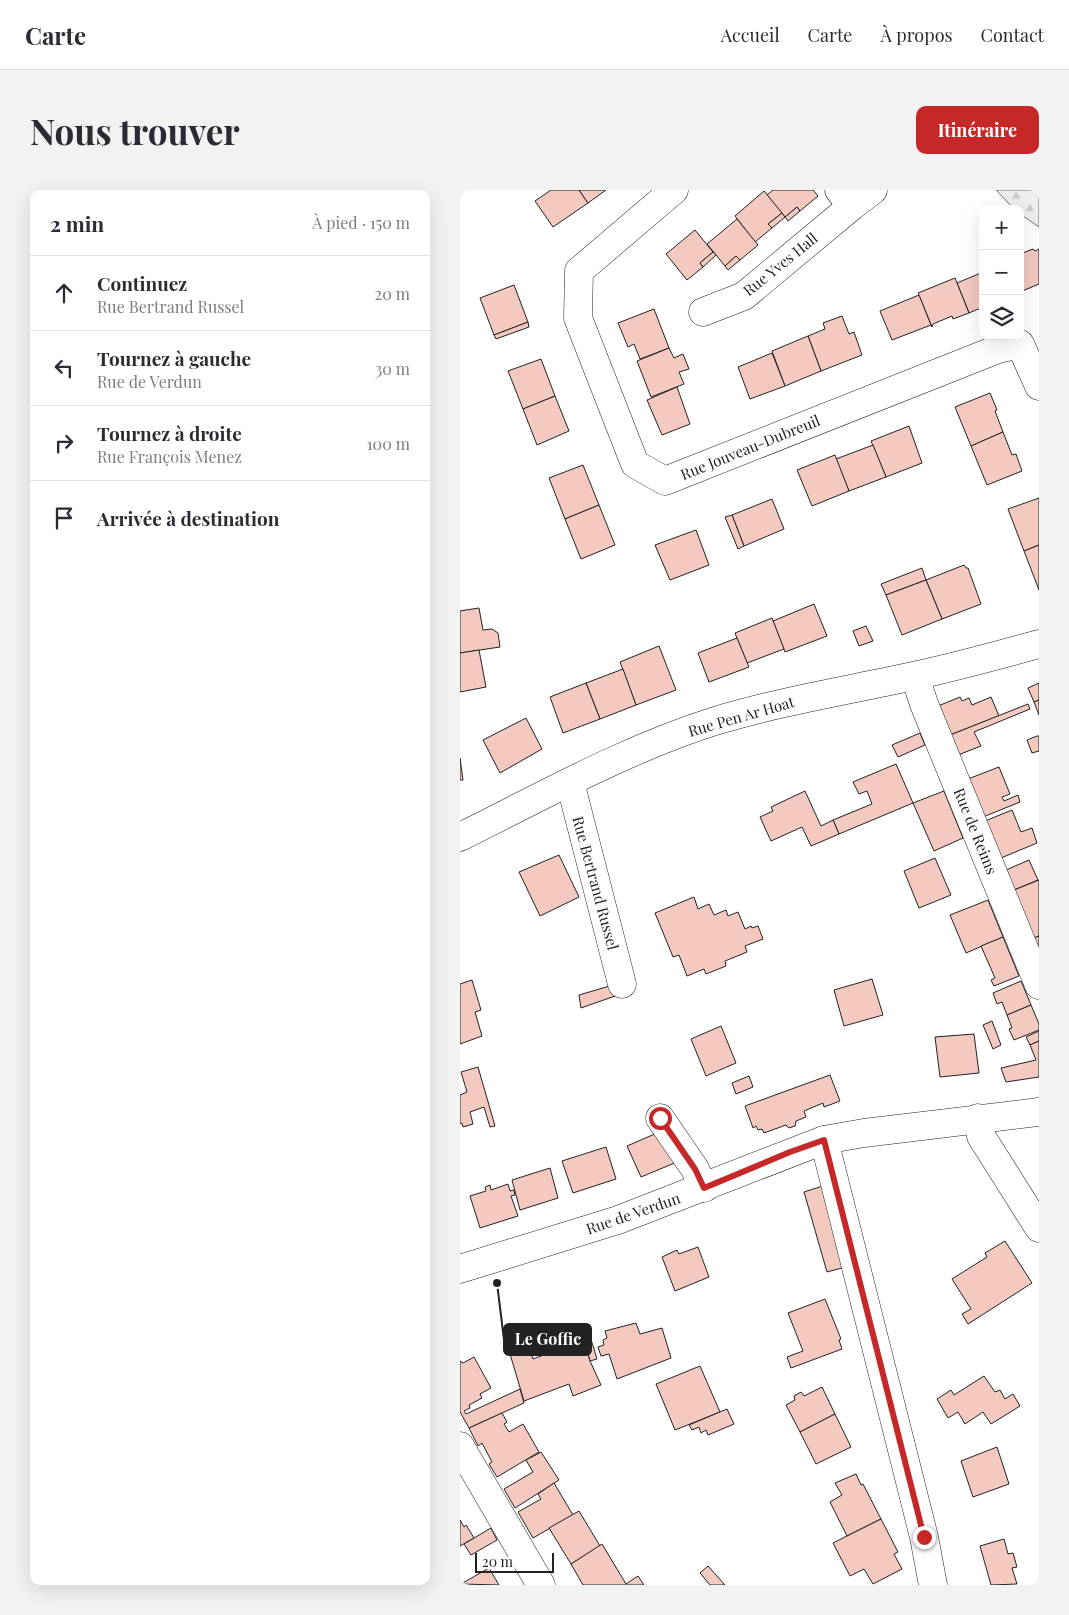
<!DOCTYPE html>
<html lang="fr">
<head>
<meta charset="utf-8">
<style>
  :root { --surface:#fff; --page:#f2f2f3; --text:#2b2b33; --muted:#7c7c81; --line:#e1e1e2; --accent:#c62828 }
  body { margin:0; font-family:"Playfair Display",serif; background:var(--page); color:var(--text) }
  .controls { position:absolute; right:15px; top:15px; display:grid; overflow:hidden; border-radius:10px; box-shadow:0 5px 20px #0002 }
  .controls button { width:45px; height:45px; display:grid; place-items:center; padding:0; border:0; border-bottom:1px solid var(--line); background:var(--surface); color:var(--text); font:25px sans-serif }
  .scale { position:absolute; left:15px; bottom:12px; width:79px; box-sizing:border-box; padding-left:5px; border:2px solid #222; border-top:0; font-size:14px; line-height:18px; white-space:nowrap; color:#222; -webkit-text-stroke:4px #fff; paint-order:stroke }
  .stop { position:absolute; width:15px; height:15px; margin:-11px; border:4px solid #c62828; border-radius:50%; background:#fff }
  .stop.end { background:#c62828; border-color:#fff; box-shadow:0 1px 5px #0008 }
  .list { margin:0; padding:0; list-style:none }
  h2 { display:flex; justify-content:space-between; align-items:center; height:65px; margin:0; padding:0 20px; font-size:21px }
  h2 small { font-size:16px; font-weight:400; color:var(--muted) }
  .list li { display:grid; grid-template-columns:32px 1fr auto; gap:15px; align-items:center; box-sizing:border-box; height:75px; padding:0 20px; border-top:1px solid var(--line) }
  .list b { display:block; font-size:19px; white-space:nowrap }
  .list p { margin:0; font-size:16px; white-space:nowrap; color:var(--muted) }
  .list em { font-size:16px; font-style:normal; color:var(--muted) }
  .icon { flex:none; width:28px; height:28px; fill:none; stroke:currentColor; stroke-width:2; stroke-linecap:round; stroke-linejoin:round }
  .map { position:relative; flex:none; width:579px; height:1395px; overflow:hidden; border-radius:10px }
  header { display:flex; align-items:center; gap:30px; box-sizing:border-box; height:70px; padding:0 25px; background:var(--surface); border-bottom:1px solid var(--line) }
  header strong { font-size:24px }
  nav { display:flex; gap:28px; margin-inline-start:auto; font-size:18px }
  .intro { display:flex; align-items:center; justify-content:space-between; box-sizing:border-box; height:120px; padding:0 30px }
  h1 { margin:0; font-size:35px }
  .button { padding:12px 22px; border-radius:10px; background:var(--accent); color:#fff; font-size:18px; font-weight:700 }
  main { display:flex; gap:30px; padding:0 30px }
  aside { flex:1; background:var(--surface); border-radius:10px; box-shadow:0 5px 20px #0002 }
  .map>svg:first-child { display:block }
  .forest { fill:url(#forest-firs); stroke:#6f6f6f }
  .building { fill:#f3c9c0; stroke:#222 }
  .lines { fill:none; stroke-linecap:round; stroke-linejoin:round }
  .minor-casing { stroke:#222; stroke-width:29 }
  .minor { stroke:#fff; stroke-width:28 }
  .route { stroke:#c62828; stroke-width:6 }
  .labels { text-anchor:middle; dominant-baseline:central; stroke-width:4; stroke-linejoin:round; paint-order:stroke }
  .street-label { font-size:15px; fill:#222; stroke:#fff }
  .leader { fill:none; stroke:#222; stroke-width:2 }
  .callout-dot { fill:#222; stroke:#fff; stroke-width:2 }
  .callout { fill:#222; stroke:#222; stroke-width:2 }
  .callout-label { font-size:16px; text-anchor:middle; font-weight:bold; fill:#fff }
</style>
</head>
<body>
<header>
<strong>Carte</strong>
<nav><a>Accueil</a><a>Carte</a><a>À propos</a><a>Contact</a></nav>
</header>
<div class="intro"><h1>Nous trouver</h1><a class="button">Itinéraire</a></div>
<main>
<aside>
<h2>2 min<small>À pied · 150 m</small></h2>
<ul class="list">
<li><svg class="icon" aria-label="ahead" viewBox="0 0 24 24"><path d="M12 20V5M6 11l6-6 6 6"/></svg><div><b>Continuez</b><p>Rue Bertrand Russel</p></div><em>20 m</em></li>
<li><svg class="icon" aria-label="left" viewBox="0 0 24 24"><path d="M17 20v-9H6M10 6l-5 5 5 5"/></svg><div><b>Tournez à gauche</b><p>Rue de Verdun</p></div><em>30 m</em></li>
<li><svg class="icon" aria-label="right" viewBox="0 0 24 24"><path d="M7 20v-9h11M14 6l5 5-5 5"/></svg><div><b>Tournez à droite</b><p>Rue François Menez</p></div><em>100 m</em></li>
<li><svg class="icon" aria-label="arrive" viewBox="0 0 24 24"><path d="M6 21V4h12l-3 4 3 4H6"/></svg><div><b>Arrivée à destination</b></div></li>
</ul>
</aside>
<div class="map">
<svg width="579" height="1395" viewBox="0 0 579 1395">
  <defs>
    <pattern id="forest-firs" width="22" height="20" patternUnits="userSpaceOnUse" patternTransform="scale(1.25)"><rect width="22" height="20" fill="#eee"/><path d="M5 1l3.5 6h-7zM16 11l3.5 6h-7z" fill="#ccc"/></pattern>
  </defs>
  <rect width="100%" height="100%" fill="#fff"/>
  <polygon class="forest" points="536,0 579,0 579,37 560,24 560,19 554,19"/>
  <g class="building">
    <polygon points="91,0 119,0 128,13 93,37 75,11"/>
    <polygon points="119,0 146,0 128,13"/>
    <polygon points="313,0 353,0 358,6 340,21 337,17 325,27 307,5"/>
    <polygon points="304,1 322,23 308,34 312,38 295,52 275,26"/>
    <polygon points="337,17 340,21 328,31 325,27"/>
    <polygon points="322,23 325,27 312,38 308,34"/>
    <polygon points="277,29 298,55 280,70 276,66 265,76 247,54"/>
    <polygon points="235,40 253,62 240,73 243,77 227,90 206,64"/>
    <polygon points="573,59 575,61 579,59 579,94 560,102 560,64"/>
    <polygon points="253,62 256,65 243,77 240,73"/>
    <polygon points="276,66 280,70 268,80 265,76"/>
    <polygon points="523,82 523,117 509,123 497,93"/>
    <polygon points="495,88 509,123 493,129 492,126 473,134 472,137 458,103"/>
    <polygon points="54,95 68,132 34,145 20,108"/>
    <polygon points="459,105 471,135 432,150 420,121"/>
    <polygon points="194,119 209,158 180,169 174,154 168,157 158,133"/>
    <polygon points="382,126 389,144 394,142 402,165 361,181 348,146 365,139 363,133"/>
    <polygon points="68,132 69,137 36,149 34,145"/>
    <polygon points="348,146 361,181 325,196 312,161"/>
    <polygon points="209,158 214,168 223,164 229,179 219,182 224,194 191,207 177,171"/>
    <polygon points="312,163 325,196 290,209 278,177"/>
    <polygon points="81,169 95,206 63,219 48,181"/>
    <polygon points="217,197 230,234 202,245 187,210"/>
    <polygon points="530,203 537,220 535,221 543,242 511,256 495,217"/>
    <polygon points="95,206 109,241 77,255 63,219"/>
    <polygon points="449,236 462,273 426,287 411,251"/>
    <polygon points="543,242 552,265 556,264 562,281 527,295 511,256"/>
    <polygon points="413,255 426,287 389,301 376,269"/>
    <polygon points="375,265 389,301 352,316 337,280"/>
    <polygon points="123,275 139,315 105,329 89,288"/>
    <polygon points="579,308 579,355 564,361 548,319"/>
    <polygon points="312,309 324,339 284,356 272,325"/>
    <polygon points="139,315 155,355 121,369 105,329"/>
    <polygon points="272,325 284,356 278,359 265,327"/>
    <polygon points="236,340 249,375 210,390 195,355"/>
    <polygon points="579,355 579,400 564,361"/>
    <polygon points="504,375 506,378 508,378 521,414 482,429 466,390"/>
    <polygon points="462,378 466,390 426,405 421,394"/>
    <polygon points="466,390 482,429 442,445 426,405"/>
    <polygon points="354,414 367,446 325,462 313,431"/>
    <polygon points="19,418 23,440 32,439 38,443 40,457 0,463 0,421"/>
    <polygon points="312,428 324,459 287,473 275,443"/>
    <polygon points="406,436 413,451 399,456 393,441"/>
    <polygon points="277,448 289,477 249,492 238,463"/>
    <polygon points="199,456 216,500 176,515 160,472"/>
    <polygon points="19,460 26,497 0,502 0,463"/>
    <polygon points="163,479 176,515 140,529 126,493"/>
    <polygon points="126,493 140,529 103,543 90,507"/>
    <polygon points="579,493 579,510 574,512 568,498"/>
    <polygon points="500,507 502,511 509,508 512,515 531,507 539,526 490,545 478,516"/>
    <polygon points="579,510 579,525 574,512"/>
    <polygon points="568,514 570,519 514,542 521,556 498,565 490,545"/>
    <polygon points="66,528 82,559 40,583 23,550"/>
    <polygon points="460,543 465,555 438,567 432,555"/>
    <polygon points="577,546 579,546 579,561 572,563 567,550"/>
    <polygon points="0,568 3,590 0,590"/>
    <polygon points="436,574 453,613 379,644 373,630 412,614 407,601 399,604 393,592"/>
    <polygon points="539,577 550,604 542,607 544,611 558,605 560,612 523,627 508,589"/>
    <polygon points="345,601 361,636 373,630 379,644 351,656 342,637 311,651 300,627 313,621 311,617"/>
    <polygon points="484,601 503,648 474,661 453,613"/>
    <polygon points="552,620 561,642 572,638 577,653 541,668 525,631"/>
    <polygon points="99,665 119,707 80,726 59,682"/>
    <polygon points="475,668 491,705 459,718 444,681"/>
    <polygon points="569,670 578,690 554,700 546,680"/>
    <polygon points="579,690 579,746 574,748 554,700"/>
    <polygon points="234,707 238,719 249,714 254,725 266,720 268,726 278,722 285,739 291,736 292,738 298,736 303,749 285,756 287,762 265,771 266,776 246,784 244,779 227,786 219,765 213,767 195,723"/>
    <polygon points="528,710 543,747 506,763 490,725"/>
    <polygon points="579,746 579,759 574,748"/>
    <polygon points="543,747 559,786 534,796 531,790 535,788 521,756"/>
    <polygon points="412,789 423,825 384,836 374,800"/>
    <polygon points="12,790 21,820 15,822 22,846 0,854 0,794"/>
    <polygon points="561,791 571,815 547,825 542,812 537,814 533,803"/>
    <polygon points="153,795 155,806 121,818 119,805"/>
    <polygon points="571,815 579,834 579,840 554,850 549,839 552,838 547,825"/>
    <polygon points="532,831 541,855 533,859 523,835"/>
    <polygon points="261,836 276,873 246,886 231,849"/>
    <polygon points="579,841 579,851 570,855 566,847"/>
    <polygon points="514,844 519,883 480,887 475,847"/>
    <polygon points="579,851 579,887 546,892 541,878 576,870 570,855"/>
    <polygon points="18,877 35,936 30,937 24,917 10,922 13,934 3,937 2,933 0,934 0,905 7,902 1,882"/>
    <polygon points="370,885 380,911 364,917 363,913 344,921 346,927 336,931 335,936 329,938 326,935 304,943 302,939 298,940 296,936 293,938 285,916"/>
    <polygon points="289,886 293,897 276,904 272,893"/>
    <polygon points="204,940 217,972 181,987 167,956"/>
    <polygon points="146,957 156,989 113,1003 102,971"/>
    <polygon points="90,978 98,1008 60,1020 52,990"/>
    <polygon points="48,994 50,1001 54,1000 55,1005 51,1006 58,1026 20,1038 10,1006 26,1001 25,997 30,995 31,1000"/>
    <polygon points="366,995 389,1076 367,1082 344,1002"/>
    <polygon points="545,1051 572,1093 508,1134 502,1124 511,1119 492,1089 527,1067 525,1063"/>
    <polygon points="238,1057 249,1087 215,1101 202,1067 217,1060 219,1064"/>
    <polygon points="365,1109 381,1149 379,1150 382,1159 331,1178 327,1167 343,1161 328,1123"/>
    <polygon points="176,1133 180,1144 202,1138 211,1168 157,1189 149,1164 141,1166 138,1157 144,1155 143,1150 147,1148 145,1141"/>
    <polygon points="130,1146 137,1169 130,1171 123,1148"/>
    <polygon points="61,1149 64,1158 69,1157 73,1169 124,1150 130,1171 141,1195 113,1206 109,1194 64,1211 47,1154"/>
    <polygon points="14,1167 31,1198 20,1204 22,1208 9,1215 10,1218 4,1221 6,1224 60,1199 64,1213 9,1238 0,1222 0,1171 3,1173"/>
    <polygon points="240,1176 260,1222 215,1240 196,1194"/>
    <polygon points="524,1186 535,1202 540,1200 545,1209 553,1204 560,1216 531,1234 523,1222 505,1234 498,1222 488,1228 477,1209 491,1200 494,1205"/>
    <polygon points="362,1197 375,1224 340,1242 326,1215 335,1210 334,1206 341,1202 344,1206"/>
    <polygon points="267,1219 274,1234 248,1245 246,1240 241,1243 239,1237 232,1240 229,1235"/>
    <polygon points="42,1223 47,1232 44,1234 49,1242 63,1234 79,1262 37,1287 29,1274 32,1272 22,1253 18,1256 9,1238"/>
    <polygon points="375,1224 391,1257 356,1274 340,1242"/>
    <polygon points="537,1257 549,1294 513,1307 501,1271"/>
    <polygon points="81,1262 99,1290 55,1318 44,1299 73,1282 66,1270"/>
    <polygon points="396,1284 401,1295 403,1294 421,1329 387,1346 370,1312 382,1305 375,1293"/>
    <polygon points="94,1293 113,1325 73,1348 58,1322 81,1309 78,1304"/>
    <polygon points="119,1321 140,1356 111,1374 89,1338"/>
    <polygon points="421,1329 438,1362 434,1364 442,1379 413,1394 404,1379 390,1386 373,1353"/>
    <polygon points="0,1330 4,1337 6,1335 14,1348 0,1356"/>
    <polygon points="31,1338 37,1350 11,1365 4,1354"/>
    <polygon points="544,1349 548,1364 553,1363 557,1377 552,1378 557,1394 531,1395 520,1356"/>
    <polygon points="142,1354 166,1394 178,1386 184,1395 123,1395 111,1374"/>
    <polygon points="248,1376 265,1395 250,1395 240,1383"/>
    <polygon points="29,1378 39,1395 1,1394"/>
  </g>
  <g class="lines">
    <g class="minor-casing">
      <g id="minor">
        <polyline points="214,0 119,81 118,128 175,274 205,291 538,159 560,154 579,196"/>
        <polyline points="379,0 392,16 413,0"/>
        <polyline points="243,122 284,106 392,16"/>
        <polyline points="455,486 464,514 579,795"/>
        <polyline points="110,592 162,794"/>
        <path d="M0,647C83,606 166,559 255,531C321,511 390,500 458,485C499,476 539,465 579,454"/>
        <polyline points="200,928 235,979 244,998"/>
        <polyline points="518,928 521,946 579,1038"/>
        <polyline points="364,950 464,1347 473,1395"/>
        <polyline points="0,1079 158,1030 364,950 404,943 579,922"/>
        <polyline points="0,1256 81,1395"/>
      </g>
    </g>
    <use href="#minor" class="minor"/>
  </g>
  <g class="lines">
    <polyline class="route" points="200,928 235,979 244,998 330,962 364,950 464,1347"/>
  </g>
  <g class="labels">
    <g class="street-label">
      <text transform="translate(320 74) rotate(-39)">Rue Yves Hall</text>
      <text transform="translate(290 257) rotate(-22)">Rue Jouveau-Dubreuil</text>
      <text transform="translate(281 526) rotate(-16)">Rue Pen Ar Hoat</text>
      <text transform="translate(516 641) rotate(68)">Rue de Reims</text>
      <text transform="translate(136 693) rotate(75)">Rue Bertrand Russel</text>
      <text transform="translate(173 1023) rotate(-19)">Rue de Verdun</text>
    </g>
  </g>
  <path class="leader" d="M37 1093L44 1150"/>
  <circle class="callout-dot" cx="37" cy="1093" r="5"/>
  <rect class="callout" x="44" y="1134" width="87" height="31" rx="5"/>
  <g class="callout-label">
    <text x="88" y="1155">Le Goffic</text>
  </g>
</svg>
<div class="controls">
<button>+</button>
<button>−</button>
<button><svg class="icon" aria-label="layers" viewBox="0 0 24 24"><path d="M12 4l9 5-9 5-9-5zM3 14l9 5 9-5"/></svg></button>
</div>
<div class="scale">20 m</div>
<div class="stop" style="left:200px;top:928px"></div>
<div class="stop end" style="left:464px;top:1347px"></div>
</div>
</main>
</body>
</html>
